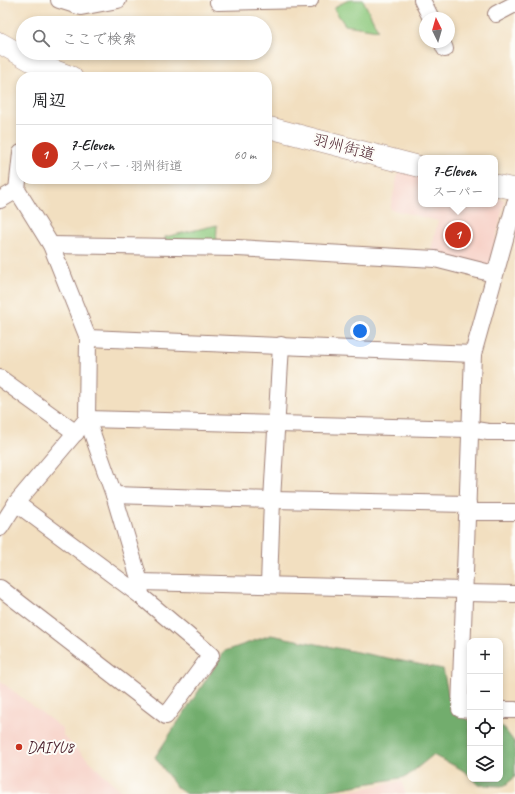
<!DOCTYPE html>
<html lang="ja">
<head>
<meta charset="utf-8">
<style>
  :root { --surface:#fff; --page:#f2f2f2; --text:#202124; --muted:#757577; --line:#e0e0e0; --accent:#c8321e }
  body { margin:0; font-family:Caveat,"Klee One",sans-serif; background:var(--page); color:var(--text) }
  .controls { position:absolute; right:12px; bottom:12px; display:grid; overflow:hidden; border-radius:8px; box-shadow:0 2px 6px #0003 }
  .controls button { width:36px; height:36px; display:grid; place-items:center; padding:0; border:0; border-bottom:1px solid var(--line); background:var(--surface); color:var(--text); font:20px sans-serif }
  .compass { position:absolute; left:419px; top:12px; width:36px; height:36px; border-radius:50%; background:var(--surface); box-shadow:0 2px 6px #0003; rotate:355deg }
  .you { position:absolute; left:360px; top:331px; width:14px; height:14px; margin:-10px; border:3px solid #fff; border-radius:50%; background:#1a73e8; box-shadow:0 0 0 6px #1a73e833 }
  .badge { display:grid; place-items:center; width:26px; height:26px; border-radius:50%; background:var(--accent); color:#fff; font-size:13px; font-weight:700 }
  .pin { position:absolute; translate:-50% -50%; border:2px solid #fff; box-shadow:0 1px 4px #0006 }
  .popup { position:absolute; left:418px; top:155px; width:80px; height:52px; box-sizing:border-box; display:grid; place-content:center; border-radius:8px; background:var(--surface); filter:drop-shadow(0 1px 3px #0005); font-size:13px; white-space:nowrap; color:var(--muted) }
  .popup b { font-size:15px; color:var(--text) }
  .popup::after { content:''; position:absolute; left:50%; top:100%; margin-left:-8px; border:8px solid transparent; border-top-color:var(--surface) }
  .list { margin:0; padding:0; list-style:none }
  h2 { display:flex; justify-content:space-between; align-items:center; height:52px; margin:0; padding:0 16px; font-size:17px }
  h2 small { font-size:13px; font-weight:400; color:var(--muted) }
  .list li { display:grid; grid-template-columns:26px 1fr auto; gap:12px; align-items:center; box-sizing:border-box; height:60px; padding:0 16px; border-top:1px solid var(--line) }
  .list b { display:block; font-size:15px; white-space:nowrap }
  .list p { margin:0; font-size:13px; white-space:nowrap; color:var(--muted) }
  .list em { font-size:13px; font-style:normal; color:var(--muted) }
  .icon { flex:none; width:22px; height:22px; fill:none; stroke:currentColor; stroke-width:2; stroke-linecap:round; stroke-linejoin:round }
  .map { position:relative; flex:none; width:515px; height:794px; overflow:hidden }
  .search { position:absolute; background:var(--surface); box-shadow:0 2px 6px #0003; left:16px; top:16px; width:256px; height:44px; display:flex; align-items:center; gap:10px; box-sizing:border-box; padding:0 14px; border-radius:22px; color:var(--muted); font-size:15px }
  .panel { position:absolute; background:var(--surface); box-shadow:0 2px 6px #0003; left:16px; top:72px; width:256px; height:112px; border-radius:16px }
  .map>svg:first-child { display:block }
  .built { fill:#f7d1c7 }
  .green { fill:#8ec97e; stroke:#6c7454 }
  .forest { fill:#72ad6d; stroke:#5e664c }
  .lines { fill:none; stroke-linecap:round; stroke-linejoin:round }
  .minor-casing { stroke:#9e7f76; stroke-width:18 }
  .tertiary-casing { stroke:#9e7f76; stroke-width:22 }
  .minor { stroke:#fff; stroke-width:16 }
  .tertiary { stroke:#fff; stroke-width:21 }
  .poi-dot { fill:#c8321e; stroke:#fdfcf7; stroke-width:1.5 }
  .labels { text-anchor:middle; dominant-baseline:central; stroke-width:4; stroke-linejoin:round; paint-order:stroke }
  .street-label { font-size:16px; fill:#4a1f2b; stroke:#fdfcf7 }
  .poi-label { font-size:16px; fill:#4a1f2b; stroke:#fdfcf7; text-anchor:start }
</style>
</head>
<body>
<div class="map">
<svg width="515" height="794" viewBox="0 0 515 794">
  <rect width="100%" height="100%" fill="#fdfcf7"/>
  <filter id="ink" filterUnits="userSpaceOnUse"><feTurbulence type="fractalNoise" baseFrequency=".025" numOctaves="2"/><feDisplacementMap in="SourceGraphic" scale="8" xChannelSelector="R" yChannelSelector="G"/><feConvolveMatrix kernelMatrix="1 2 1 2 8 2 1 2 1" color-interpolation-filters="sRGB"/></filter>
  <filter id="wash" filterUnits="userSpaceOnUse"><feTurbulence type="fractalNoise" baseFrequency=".012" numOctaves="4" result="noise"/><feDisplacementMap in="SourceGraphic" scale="16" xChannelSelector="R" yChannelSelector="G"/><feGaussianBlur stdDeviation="0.9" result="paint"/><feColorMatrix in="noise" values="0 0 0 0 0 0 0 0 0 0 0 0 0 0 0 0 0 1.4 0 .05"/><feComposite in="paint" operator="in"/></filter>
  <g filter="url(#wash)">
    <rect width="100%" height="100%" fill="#f2dfc0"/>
    <g class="built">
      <polygon points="399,170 421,176 421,204 495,204 495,197 505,200 489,269 430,254 438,221 390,209"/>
      <polygon points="0,681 63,729 63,736 124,794 0,794"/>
      <polygon points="401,781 406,794 332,794"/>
    </g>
    <g class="green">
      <polygon points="349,0 363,0 378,30 345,25 334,9 338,5"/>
      <polygon points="217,225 216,246 165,244 165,237"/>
    </g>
    <g class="forest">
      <path d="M271,635L443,669L450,702L470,721V776C461,767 445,762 433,755L406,777L307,794H186L177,788L155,757L225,651Z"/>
      <polygon points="500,726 503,727 515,743 515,777 504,786 478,785 472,779 500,779"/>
    </g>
  </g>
  <g filter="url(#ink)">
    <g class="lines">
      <g class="minor-casing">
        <g id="minor">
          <polyline points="59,0 81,7 118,0"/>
          <polyline points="219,0 218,2 310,0"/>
          <polyline points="422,0 431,18"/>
          <polyline points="496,14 515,4"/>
          <polyline points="442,42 445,49"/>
          <polyline points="21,153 17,190 51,245 88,338 87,419 114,495 140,582 141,596"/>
          <polyline points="0,200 17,190"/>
          <polyline points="51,245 237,248 435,259 494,274"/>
          <polyline points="88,338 473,354"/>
          <polyline points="0,378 76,433"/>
          <polyline points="87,419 469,429 488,432 515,432"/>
          <polyline points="114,495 272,500 468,504"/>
          <polyline points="468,512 515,512"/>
          <polyline points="0,528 16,503 87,419"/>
          <polyline points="140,582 466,590"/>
          <polyline points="269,584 272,500 281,345"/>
          <polyline points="0,588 166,716 211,655 141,596 16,503"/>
          <polyline points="465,593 515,594"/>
          <polyline points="470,710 460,709 473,354 515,203"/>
          <polyline points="500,710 515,710"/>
        </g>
      </g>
      <g class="tertiary-casing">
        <g id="tertiary">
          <polyline points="0,43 37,64 72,77"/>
          <polyline points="267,127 421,167"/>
          <polyline points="495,185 515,189"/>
        </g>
      </g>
      <use href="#minor" class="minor"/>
      <use href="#tertiary" class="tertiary"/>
    </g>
  </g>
  <circle class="poi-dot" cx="19" cy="747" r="4"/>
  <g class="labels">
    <g class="street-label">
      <text transform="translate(344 147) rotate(15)">羽州街道</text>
    </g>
    <g class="poi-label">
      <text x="27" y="747">DAIYU8</text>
    </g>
  </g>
</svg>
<div class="controls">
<button>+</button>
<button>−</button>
<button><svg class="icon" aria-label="locate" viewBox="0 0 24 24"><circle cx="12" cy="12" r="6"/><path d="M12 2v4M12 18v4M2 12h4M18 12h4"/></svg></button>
<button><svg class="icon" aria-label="layers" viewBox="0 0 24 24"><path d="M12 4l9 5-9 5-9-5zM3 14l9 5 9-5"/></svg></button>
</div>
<svg class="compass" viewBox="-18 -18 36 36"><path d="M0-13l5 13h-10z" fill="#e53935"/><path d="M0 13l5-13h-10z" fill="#757577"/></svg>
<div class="you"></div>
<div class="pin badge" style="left:458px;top:235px">1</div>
<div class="popup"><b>7-Eleven</b>スーパー</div>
<div class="search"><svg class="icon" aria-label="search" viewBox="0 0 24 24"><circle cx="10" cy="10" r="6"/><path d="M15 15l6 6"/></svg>ここで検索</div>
<section class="panel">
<h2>周辺<small></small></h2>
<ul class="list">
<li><span class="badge">1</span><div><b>7-Eleven</b><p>スーパー · 羽州街道</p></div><em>60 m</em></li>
</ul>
</section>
</div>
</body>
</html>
